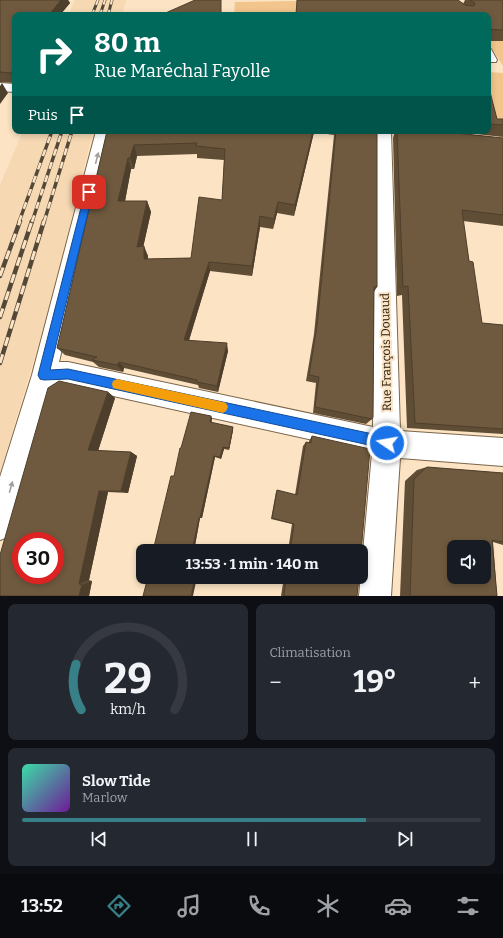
<!DOCTYPE html>
<html lang="fr">
<meta charset="utf-8">
<style>
:root{--surface:#171b24;--page:#242831;--text:#f1f3f6;--muted:#9ea1a6;--line:#363941;--accent:#388087}
body{margin:0;font-family:Bitter,serif;background:var(--page);color:var(--text);height:100vh;display:flex;flex-direction:column;font-size:15px;white-space:nowrap}
*{box-sizing:border-box;margin:0}
p{font-size:13px;color:var(--muted)}
.icon{flex:none;width:22px;height:22px;fill:none;stroke:currentColor;stroke-width:2;stroke-linecap:round;stroke-linejoin:round}
.map{position:relative;height:596px;overflow:hidden}
.side{display:flex;flex-direction:column;gap:8px;padding:8px;background:#0d0f14;flex:1}
.side>*{flex:none}
.banner{position:absolute;left:12px;top:12px;width:479px;height:122px;border-radius:8px;box-shadow:0 2px 6px #0003;background:#00695c;color:#fff;overflow:hidden}
.controls{position:absolute;left:447px;top:540px;display:grid;gap:8px}
.controls a{display:grid;place-items:center;width:44px;height:44px;border-radius:8px;background:var(--surface);box-shadow:0 2px 6px #0003;font-size:20px}
.speed{position:absolute;left:12px;top:532px;display:flex;gap:8px;font-size:20px;font-weight:700;text-align:center}
.speed>*{display:grid;place-content:center;width:52px;height:52px;border-radius:50%;background:var(--surface);box-shadow:0 2px 6px #0003;line-height:1}
.speed .limit{border:6px solid #d22;background:#fff;color:#111}
.pin{position:absolute;display:grid;place-items:center;width:34px;height:34px;color:#fff;margin:-17px;border-radius:8px;box-shadow:0 2px 6px #0006}
.me{position:absolute;width:44px;margin:-22px;rotate:282deg;stroke-linejoin:round;filter:drop-shadow(0 0 3px #0008)}
.turn{display:flex;align-items:center;gap:14px;height:84px;padding:0 16px;font-size:18px}
.turn .icon{width:52px;height:52px;stroke-width:2.5}
.turn b{display:block;font-size:28px;line-height:34px}
.then{display:flex;align-items:center;height:38px;padding:0 16px;background:#0003;gap:8px;font-size:15px}
.big{font-size:30px;font-weight:700;line-height:1.1}
.side .widget{flex:1;display:flex;flex-direction:column;justify-content:center;gap:6px;min-width:0;padding:0 14px;border-radius:8px;background:var(--page)}
.side .dial{align-items:center;gap:0}
.dial svg{height:104px;overflow:visible;fill:none;stroke:var(--line);stroke-width:7;stroke-linecap:round;text-anchor:middle}
.dial text{fill:var(--text);stroke:none}
.song{display:flex;align-items:center;gap:12px}
.cover{width:48px;height:48px;border-radius:6px;background:linear-gradient(135deg,hsl(160 70% 55%),hsl(280 70% 35%))}
.played{height:4px;border-radius:2px;background:linear-gradient(90deg,var(--accent) 75%,var(--line) 75%)}
.keys{display:flex;justify-content:space-around;direction:ltr}
.heat{display:flex;justify-content:space-between;align-items:center;font-size:22px;direction:ltr}
.side .tiles{flex:1;display:grid;gap:8px;grid-template-columns:1fr 1fr}
.widget:last-child{grid-column:span 2}
.trip{position:absolute;left:136px;top:544px;width:232px;height:40px;border-radius:8px;background:var(--surface);box-shadow:0 2px 6px #0003;font-weight:700;line-height:40px;text-align:center}
.dock{display:flex;height:64px;justify-content:space-around;align-items:center;background:#090b0e;color:var(--muted)}
.dock .icon{width:28px;height:28px}
.dock .current{color:var(--accent)}
.dock b{font-size:18px;color:var(--text)}
.map>svg:first-child{display:block}
.built{fill:#f6d8b3}
.green{fill:#f1c58b}
.lines{fill:none;stroke-linecap:round;stroke-linejoin:round}
.service-casing{stroke:#7c664a;stroke-width:2}
.minor-casing{stroke:#7c664a;stroke-width:2}
.service{fill:#fff;fill-rule:evenodd}
.minor{fill:#fff;fill-rule:evenodd}
.rail-far2-casing{stroke:#544838;stroke-width:3}
.rail-far1-casing{stroke:#544838;stroke-width:3.5}
.rail-casing{stroke:#544838;stroke-width:4.5}
.rail-far2{stroke:#fbe3c3;stroke-width:2;stroke-dasharray:5.5;stroke-linecap:butt}
.rail-far1{stroke:#fbe3c3;stroke-width:2.5;stroke-dasharray:7;stroke-linecap:butt}
.rail{stroke:#fbe3c3;stroke-width:3;stroke-dasharray:9;stroke-linecap:butt}
.wall{fill:#5f4d36;fill-rule:evenodd}
.shaded-wall{fill:#4e3f2c}
.building{fill:#6f5a3f;stroke:#4e3f2c;fill-rule:evenodd}
.oneway{fill:#a3a09c}
.route{fill:#1a73e8;stroke:#114b97}
.slow{fill:#f59e0b}
.labels{text-anchor:middle;stroke-width:4;stroke-linejoin:round;paint-order:stroke}
.street-label{font-size:12px;fill:#1a1207;stroke:#fbe3c3}
</style>
<div class="map">
<svg width="503" height="596" viewBox="0 0 503 596">
<rect width="100%" height="100%" fill="#fbe3c3"/>
<!-- built -->
<path class="built" d="M 75,0 L 126,0 L 122,15 L 69,15 Z
M 23,131 L 93,131 L 51,303 L 0,473 L 0,185 Z"/>
<!-- green -->
<path class="green" d="M 299,1 L 300,15 L 234,15 L 235,2 Z
M 488,15 L 503,28 L 503,66 L 488,42 Z
M 488,72 L 503,73 L 503,136 L 488,121 Z"/>
<g class="lines">
<!-- service casing -->
<g class="service-casing">
<path id="service" d="M 488,49 L 491,49 L 497,60 L 496,62 L 490,62 L 488,58 Z"/>
</g>
<!-- minor casing -->
<g class="minor-casing">
<path id="minor" d="M 0,83 L 15,84 L 15,92 L 0,91 Z
M 96,131 L 112,131 L 59,362 L 68,362 L 373,427 L 375,131 L 391,131 L 400,431 L 503,438 L 503,466 L 400,458 L 391,596 L 359,596 L 372,453 L 68,386 L 53,387 L 15,525 L 11,536 L 0,540 L 0,477 L 32,375 Z"/>
</g>
<!-- service -->
<use href="#service" class="service"/>
<!-- minor -->
<use href="#minor" class="minor"/>
<!-- rail-far2 casing -->
<g class="rail-far2-casing">
<path id="rail-far2" d="M 92,15 L 98,0
M 100,15 L 105,0
M 108,15 L 112,0"/>
</g>
<!-- rail-far1 casing -->
<g class="rail-far1-casing">
<path id="rail-far1" d="M 19,222 L 52,131
M 32,222 L 62,131
M 44,222 L 72,131"/>
</g>
<!-- rail casing -->
<g class="rail-casing">
<path id="rail" d="M 0,276 L 20,221
M 0,317 L 32,221
M 0,363 L 44,221"/>
</g>
<!-- rail-far2 -->
<use href="#rail-far2" class="rail-far2"/>
<!-- rail-far1 -->
<use href="#rail-far1" class="rail-far1"/>
<!-- rail -->
<use href="#rail" class="rail"/>
</g>
<!-- wall -->
<path class="wall" d="M 0,0 L 68,0 L 70,3 L 60,15 L 15,15 L 15,83 L 0,82 Z
M 465,0 L 503,0 L 503,41 L 488,41 L 488,15 L 296,15 L 463,4 Z
M 488,88 L 497,119 L 503,119 L 503,137 L 449,131 L 488,131 Z
M 107,131 L 377,131 L 377,287 L 374,292 L 372,419 L 366,424 L 313,413 L 316,383 L 306,381 L 314,334 L 334,135 L 314,132 L 294,216 L 277,213 L 273,229 L 260,227 L 252,276 L 210,271 L 189,340 L 228,351 L 218,392 L 199,388 L 198,385 L 124,368 L 123,372 L 99,367 L 93,362 L 65,355 L 57,348 ZM 197,154 L 197,158 L 224,160 L 222,200 L 191,258 L 148,259 L 148,256 L 143,247 L 151,212 L 147,201 L 125,201 L 131,169 L 134,169 L 137,156 Z
M 395,131 L 437,131 L 503,138 L 503,226 L 463,221 L 469,261 L 482,323 L 503,325 L 503,434 L 407,428 L 402,295 L 397,296 L 393,138 Z
M 108,392 L 115,398 L 98,451 L 131,452 L 137,456 L 128,493 L 108,492 L 89,580 L 92,581 L 89,596 L 0,596 Z
M 211,416 L 212,419 L 211,423 L 233,427 L 233,430 L 229,450 L 224,449 L 221,459 L 215,457 L 202,518 L 200,518 L 194,551 L 153,551 L 174,476 Z
M 312,436 L 361,551 L 288,551 L 292,524 L 271,519 L 276,492 L 277,490 L 295,495 L 303,446 L 306,442 L 309,443 L 309,441 Z
M 427,467 L 503,473 L 503,545 L 493,542 L 497,596 L 400,596 L 405,481 L 417,470 Z
M 284,577 L 359,577 L 357,596 L 281,596 Z"/>
<!-- shaded-wall -->
<path class="shaded-wall" d="M 60,0 L 68,0 L 70,3 L 60,15 L 49,15 Z
M 15,67 L 15,81 L 11,73 Z
M 2,83 L 8,93 L 0,104 L 0,86 Z
M 313,131 L 314,131 L 314,132 L 294,216 L 295,205 Z
M 134,145 L 137,156 L 134,169 L 130,158 Z
M 128,158 L 131,169 L 123,212 L 118,201 Z
M 147,201 L 151,212 L 141,257 L 137,247 Z
M 278,202 L 277,213 L 273,229 L 274,219 Z
M 260,216 L 260,227 L 252,276 L 252,266 Z
M 144,246 L 148,256 L 148,268 L 144,259 Z
M 209,262 L 210,271 L 187,347 L 184,340 Z
M 227,343 L 228,351 L 218,392 L 217,386 Z
M 119,362 L 124,368 L 123,372 L 117,365 Z
M 108,392 L 115,398 L 97,454 L 88,450 Z
M 211,416 L 212,419 L 211,425 L 210,422 Z
M 233,427 L 233,430 L 229,450 L 229,448 Z
M 223,447 L 224,449 L 221,459 L 220,457 Z
M 131,452 L 137,456 L 128,493 L 121,491 Z
M 214,456 L 215,457 L 202,518 L 200,518 Z
M 99,491 L 108,492 L 89,580 L 79,584 Z
M 199,518 L 200,518 L 194,551 L 192,551 Z
M 195,577 L 197,577 L 193,596 L 191,596 Z
M 92,581 L 89,596 L 79,596 L 82,585 Z"/>
<!-- building -->
<path class="building" d="M 0,0 L 61,0 L 49,15 L 15,15 L 15,67 L 11,73 L 0,72 Z
M 195,0 L 221,0 L 221,15 L 161,15 Z
M 297,0 L 458,0 L 465,5 L 474,6 L 475,3 L 470,0 L 503,0 L 503,30 L 488,29 L 488,15 L 296,15 Z
M 488,88 L 490,92 L 497,119 L 503,119 L 503,125 L 488,124 Z
M 107,131 L 313,131 L 295,205 L 278,202 L 274,219 L 260,216 L 252,266 L 209,262 L 184,340 L 227,343 L 217,386 L 197,382 L 197,380 L 119,362 L 117,365 L 92,360 L 97,357 L 57,348 ZM 197,143 L 196,146 L 225,149 L 222,200 L 199,197 L 191,258 L 144,259 L 144,246 L 137,247 L 147,201 L 118,201 L 128,158 L 130,158 L 134,145 Z
M 336,131 L 377,131 L 377,287 L 374,287 L 373,417 L 372,419 L 315,407 L 319,377 L 309,375 L 317,326 Z
M 397,131 L 437,131 L 503,138 L 503,215 L 462,210 L 469,261 L 473,262 L 482,323 L 503,325 L 503,429 L 415,423 L 408,286 L 403,287 Z
M 59,381 L 108,392 L 88,450 L 131,452 L 121,491 L 99,491 L 79,584 L 82,585 L 79,596 L 0,596 L 0,555 L 48,388 ZM 21,541 L 55,541 L 55,575 L 21,575 Z
M 191,412 L 211,416 L 210,422 L 233,427 L 229,448 L 223,447 L 220,457 L 214,456 L 200,518 L 199,518 L 192,551 L 153,551 L 171,476 L 174,476 L 180,448 L 181,448 Z
M 312,436 L 370,449 L 361,553 L 361,551 L 290,551 L 294,524 L 272,518 L 277,490 L 297,495 L 306,442 L 311,443 Z
M 427,467 L 503,473 L 503,542 L 492,540 L 497,596 L 410,596 L 414,479 ZM 454,547 L 484,547 L 484,577 L 454,577 Z
M 148,577 L 195,577 L 191,596 L 143,596 Z
M 286,577 L 359,577 L 357,596 L 284,596 Z"/>
<!-- one-way arrows -->
<defs><path id="oneway-solid" d="M-6-.8H1V-3.2L6.5 0L1 3.2V.8H-6Z"/></defs>
<g class="oneway">
<use href="#oneway-solid" transform="translate(97 158) rotate(-76)"/>
<use href="#oneway-solid" transform="translate(11 487) rotate(-74)"/>
</g>
<!-- route -->
<path class="route" d="M 89,189 L 93,192 L 50,370 L 68,369 L 387,437 L 391,439 L 393,443 L 391,447 L 387,449 L 68,379 L 44,380 L 40,379 L 38,375 L 85,192 Z"/>
<!-- slow -->
<path class="slow" d="M 117,379 L 223,402 L 226,403 L 228,407 L 226,411 L 223,413 L 117,389 L 113,388 L 112,384 L 113,381 Z"/>
<g class="labels">
<!-- street labels -->
<g class="street-label">
<text transform="translate(386 352) rotate(-91)" y="4">Rue François Douaud</text>
</g>
</g>
</svg>
<div class="controls">
<a><svg class="icon" aria-label="sound" viewBox="0 0 24 24"><path d="M4 9h4l5-4v14l-5-4H4zM17 9q2 3 0 6"/></svg></a>
</div>
<div class="speed"><div class="limit">30</div></div>
<div class="pin" style="left:89px;top:192px;background:#d93025"><svg class="icon" aria-label="arrive" viewBox="0 0 24 24"><path d="M6 21V4h12l-3 4 3 4H6"/></svg></div>
<svg class="me" style="left:387px;top:443px" viewBox="-20 -20 40 40"><circle r="17" fill="#1a73e8" stroke="#fff" stroke-width="3"/><path d="M0-11L8 9 0 5-8 9z" fill="#fff"/></svg>
<div class="trip">13:53 · 1 min · 140 m</div>
<div class="banner">
<div class="turn"><svg class="icon" aria-label="right" viewBox="0 0 24 24"><path d="M7 20v-9h11M14 6l5 5-5 5"/></svg><div><b>80 m</b>Rue Maréchal Fayolle</div></div>
<div class="then">Puis<svg class="icon" aria-label="arrive" viewBox="0 0 24 24"><path d="M6 21V4h12l-3 4 3 4H6"/></svg></div>
</div>
</div>
<section class="side">
<div class="tiles">
<div class="widget dial"><svg viewBox="0 0 100 80">
<path d="M14 69A42 42 0 1 1 86 69"/>
<path d="M14 69A42 42 0 0 1 10 34" stroke="#388087"/>
<text x="50" y="56" font-size="32" font-weight="700">29</text>
<text x="50" y="72" font-size="11">km/h</text>
</svg></div>
<div class="widget"><p>Climatisation</p>
<div class="heat"><a>−</a><b class="big">19°</b><a>+</a></div>
</div>
<div class="widget">
<div class="song"><i class="cover"></i><div><b>Slow Tide</b><p>Marlow</p></div></div>
<div class="played"></div>
<div class="keys"><svg class="icon" aria-label="previous" viewBox="0 0 24 24"><path d="M18 5L8 12l10 7zM5 5v14"/></svg><svg class="icon" aria-label="pause" viewBox="0 0 24 24"><path d="M8 5v14M16 5v14"/></svg><svg class="icon" aria-label="next" viewBox="0 0 24 24"><path d="M6 5l10 7-10 7zM19 5v14"/></svg></div>
</div>
</div>
</section>
<nav class="dock">
<b>13:52</b>
<svg class="icon current" aria-label="directions" viewBox="0 0 24 24"><path d="M12 3l9 9-9 9-9-9zM9 14v-3h6M13 9l2 2-2 2"/></svg>
<svg class="icon" aria-label="music" viewBox="0 0 24 24"><path d="M9 18V5l10-2v13"/><circle cx="6" cy="18" r="3"/><circle cx="16" cy="16" r="3"/></svg>
<svg class="icon" aria-label="phone" viewBox="0 0 24 24"><path d="M5 4h4l2 5-3 2q2 4 5 5l2-3 5 2v4C11 20 4 13 5 4z"/></svg>
<svg class="icon" aria-label="climate" viewBox="0 0 24 24"><path d="M12 3v18M4 7l16 10M4 17L20 7"/></svg>
<svg class="icon" aria-label="car" viewBox="0 0 24 24"><path d="M5 17H2v-5l4-1 3-4h7l3 4 3 1v5h-3M9 17h6M6 11h13"/><circle cx="7" cy="17" r="2"/><circle cx="17" cy="17" r="2"/></svg>
<svg class="icon" aria-label="filters" viewBox="0 0 24 24"><path d="M4 7h16M4 17h16"/><circle cx="9" cy="7" r="2"/><circle cx="15" cy="17" r="2"/></svg>
</nav>
